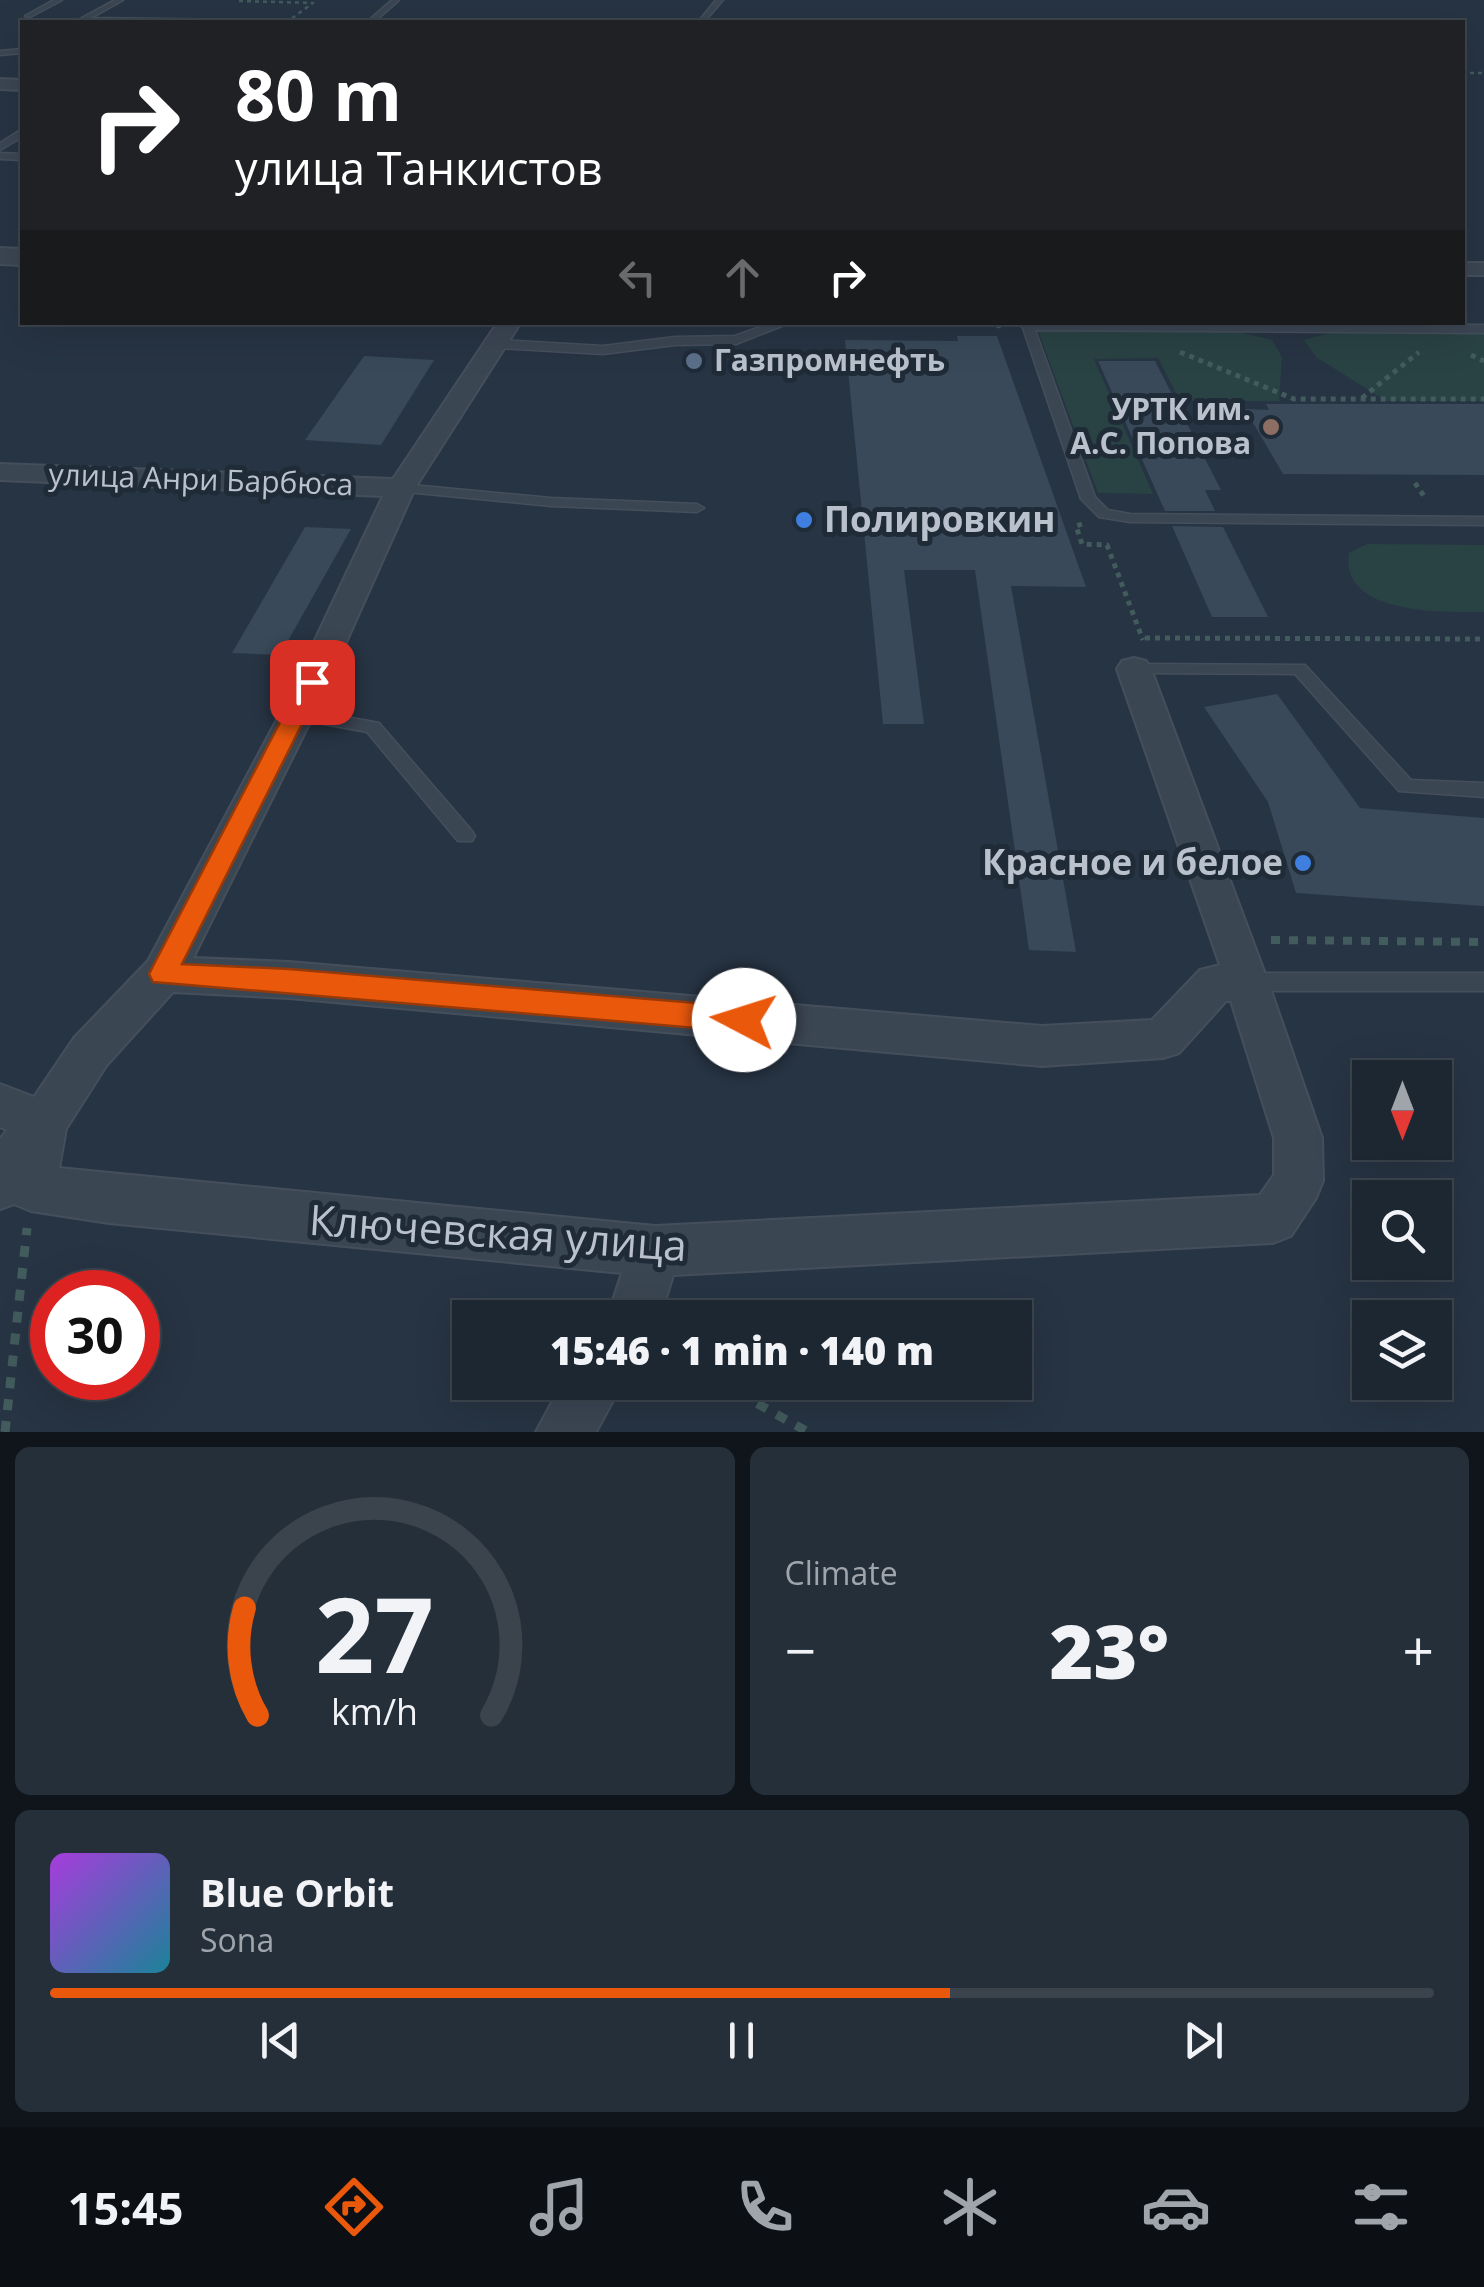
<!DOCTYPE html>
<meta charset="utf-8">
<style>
:root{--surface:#1d2732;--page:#252f3a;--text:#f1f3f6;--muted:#a0a5ac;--line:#3b444d;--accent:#ea580c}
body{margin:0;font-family:"Open Sans",sans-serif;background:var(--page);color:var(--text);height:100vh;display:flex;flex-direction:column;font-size:38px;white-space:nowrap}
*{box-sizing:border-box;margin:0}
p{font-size:32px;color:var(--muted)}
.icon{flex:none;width:55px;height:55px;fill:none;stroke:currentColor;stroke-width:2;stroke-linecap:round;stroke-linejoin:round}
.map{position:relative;height:1432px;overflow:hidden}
.details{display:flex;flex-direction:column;gap:15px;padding:15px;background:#10151c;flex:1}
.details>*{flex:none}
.banner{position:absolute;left:20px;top:20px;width:1445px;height:305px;border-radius:0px;box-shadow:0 10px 40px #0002,0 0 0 2px var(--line);background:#202124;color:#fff;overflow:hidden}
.needle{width:65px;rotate:180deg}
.fabs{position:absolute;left:1352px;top:1060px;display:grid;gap:20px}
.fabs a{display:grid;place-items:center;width:100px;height:100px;border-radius:0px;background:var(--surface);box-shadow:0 10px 40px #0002,0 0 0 2px var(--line);font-size:50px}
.speed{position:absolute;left:30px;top:1270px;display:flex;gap:20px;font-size:50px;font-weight:700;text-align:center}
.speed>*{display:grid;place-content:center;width:130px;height:130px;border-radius:50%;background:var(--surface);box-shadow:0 10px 40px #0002,0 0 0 2px var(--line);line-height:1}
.speed .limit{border:15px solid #d22;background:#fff;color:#111}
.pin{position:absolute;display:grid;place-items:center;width:85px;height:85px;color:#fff;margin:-42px;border-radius:20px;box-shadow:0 5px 15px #0006}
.me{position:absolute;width:110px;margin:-55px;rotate:275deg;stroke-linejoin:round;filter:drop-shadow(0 0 8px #0008)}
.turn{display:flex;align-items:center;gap:35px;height:210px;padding:0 50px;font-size:45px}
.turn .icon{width:130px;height:130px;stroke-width:2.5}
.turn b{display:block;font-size:70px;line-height:85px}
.lanes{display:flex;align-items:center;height:95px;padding:0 50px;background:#0003;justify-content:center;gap:50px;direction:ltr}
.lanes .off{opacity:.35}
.big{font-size:75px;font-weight:800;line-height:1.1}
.details .tile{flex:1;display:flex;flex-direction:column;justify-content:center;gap:15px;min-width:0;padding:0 35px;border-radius:15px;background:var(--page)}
.details .dial{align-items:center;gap:0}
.dial svg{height:260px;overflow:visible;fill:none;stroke:var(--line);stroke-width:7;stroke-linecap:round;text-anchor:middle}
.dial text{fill:var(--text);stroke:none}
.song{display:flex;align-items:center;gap:30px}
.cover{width:120px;height:120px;border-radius:15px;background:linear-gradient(135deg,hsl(280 70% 55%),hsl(190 70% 35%))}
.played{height:10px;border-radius:5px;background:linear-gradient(90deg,var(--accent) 65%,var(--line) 65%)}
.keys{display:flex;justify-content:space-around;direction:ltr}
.heat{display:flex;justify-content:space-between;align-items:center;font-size:55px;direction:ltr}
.details .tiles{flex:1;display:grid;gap:15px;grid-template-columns:1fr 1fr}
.tile:last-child{grid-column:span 2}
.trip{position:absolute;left:452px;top:1300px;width:580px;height:100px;border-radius:0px;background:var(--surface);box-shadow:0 10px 40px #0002,0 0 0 2px var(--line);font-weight:800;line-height:100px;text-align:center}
.tab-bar{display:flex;height:160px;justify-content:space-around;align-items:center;background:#0c1014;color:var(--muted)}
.tab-bar .icon{width:70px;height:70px}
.tab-bar .active{color:var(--accent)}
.tab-bar b{font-size:45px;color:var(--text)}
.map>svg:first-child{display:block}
.green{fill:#294244}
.building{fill:#394959}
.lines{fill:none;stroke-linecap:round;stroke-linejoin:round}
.service-casing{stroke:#454f5c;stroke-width:3}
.minor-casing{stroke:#454f5c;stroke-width:4}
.tertiary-casing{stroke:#454f5c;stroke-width:4}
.path-far3{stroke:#425b5c;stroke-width:2.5;stroke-dasharray:4 4;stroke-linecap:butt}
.path-far2{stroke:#425b5c;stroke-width:5;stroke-dasharray:5 5;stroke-linecap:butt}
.path-far1{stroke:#425b5c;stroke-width:8;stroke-dasharray:9 9;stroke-linecap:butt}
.path{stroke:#425b5c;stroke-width:9;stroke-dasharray:11 11;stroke-linecap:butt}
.service{fill:#3b4653;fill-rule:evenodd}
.minor{fill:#3b4653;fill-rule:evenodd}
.tertiary{fill:#3b4653;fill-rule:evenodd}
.route{fill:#ea580c;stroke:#983908;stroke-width:2.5}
.service-dot{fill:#5c6f8a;stroke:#202b38;stroke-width:4}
.education-dot{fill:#8d6e63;stroke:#202b38;stroke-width:4}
.shop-dot{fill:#3f7fe0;stroke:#202b38;stroke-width:4}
.labels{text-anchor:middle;stroke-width:10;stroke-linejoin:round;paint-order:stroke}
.far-poi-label{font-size:30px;font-weight:bold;fill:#b9c1cc;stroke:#202b38;text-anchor:start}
.far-street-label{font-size:30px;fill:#b9c1cc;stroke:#202b38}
.poi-label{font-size:35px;font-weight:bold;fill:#b9c1cc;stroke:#202b38;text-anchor:start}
.near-street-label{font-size:42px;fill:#b9c1cc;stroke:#202b38}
</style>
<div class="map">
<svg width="1484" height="1432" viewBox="0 0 1484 1432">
<rect width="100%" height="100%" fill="#273443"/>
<!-- green -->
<path class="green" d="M 1038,331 L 1234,331 L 1272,340 L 1282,357 L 1279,401 L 1180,401 L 1158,358 L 1094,359 L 1153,494 L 1098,493 Z
M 1338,331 L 1484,333 L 1484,401 L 1386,401 L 1316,357 L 1304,340 Z
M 1367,544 L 1484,545 L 1484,612 C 1446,612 1339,616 1349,553 Z"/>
<!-- building -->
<path class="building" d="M 957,336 L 997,336 L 1086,587 L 1011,586 L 1076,952 L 1029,950 L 975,570 L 904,570 L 924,724 L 883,724 L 845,340 L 958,341 Z
M 364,356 L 434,360 L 381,445 L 305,440 Z
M 1098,361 L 1155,361 L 1221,490 L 1205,490 L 1215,511 L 1165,511 Z
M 1266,404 L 1484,404 L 1484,475 L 1283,474 L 1245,409 L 1269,410 Z
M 1172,526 L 1223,527 L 1268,617 L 1212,617 Z
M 305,527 L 351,529 L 280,655 L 232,653 Z
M 1277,694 L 1360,808 L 1484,818 L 1484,906 L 1296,893 L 1268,802 L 1204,707 Z"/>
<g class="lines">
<!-- service casing -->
<g class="service-casing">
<path id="service" d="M 54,0 L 62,0 L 30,17 L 25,16 Z
M 115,0 L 123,0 L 91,18 L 235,20 L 231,22 L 78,20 Z
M 392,0 L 399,0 L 374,22 L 367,22 Z
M 716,0 L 723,0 L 704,22 L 698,22 Z
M 22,49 L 22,53 L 0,55 L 0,51 Z
M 19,131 L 22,131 L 22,137 L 0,150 L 0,143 Z
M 0,153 L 22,154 L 22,160 L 0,159 Z
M 774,322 L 792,322 L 736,344 L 675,345 L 603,354 L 498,348 L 492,344 L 498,340 L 603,346 L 675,337 L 735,336 Z
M 1018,322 L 1484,325 L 1484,333 L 1035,330 L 1095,497 L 1108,510 L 1130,514 L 1484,517 L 1484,525 L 1130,522 L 1099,517 L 1081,499 L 1023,328 Z
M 401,484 L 551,498 L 697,504 L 704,508 L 697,512 L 551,506 L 396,491 L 396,485 Z
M 1134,664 L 1305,665 L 1411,780 L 1484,783 L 1484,797 L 1399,791 L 1295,674 L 1128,673 L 1126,669 Z
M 297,708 L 379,723 L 472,831 L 475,836 L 472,841 L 458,841 L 367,732 L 291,718 L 288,714 Z
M 1247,973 L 1484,973 L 1484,991 L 1247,991 L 1239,988 L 1236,982 L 1239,976 Z"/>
</g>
<!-- minor casing -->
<g class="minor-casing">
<path id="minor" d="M 0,79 L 22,80 L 22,90 L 0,89 Z
M 1462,263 L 1484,263 L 1484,275 L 1462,275 Z
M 498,322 L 521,322 L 415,488 L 314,714 L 193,958 L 289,962 L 1042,1026 L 1152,1020 L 1200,970 L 1220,965 L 1117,669 L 1122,661 L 1134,658 L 1146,661 L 1151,669 L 1268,982 L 1322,1138 L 1323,1181 L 1316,1198 L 1291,1236 L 1273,1243 L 673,1275 L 660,1318 L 607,1318 L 622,1273 L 109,1223 L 31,1211 L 14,1204 L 0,1209 L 0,1139 L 7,1130 L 0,1127 L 0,1084 L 34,1097 L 74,1038 L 148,961 L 280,714 L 383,496 L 0,480 L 0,464 L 393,479 ZM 173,992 L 289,998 L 1042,1066 L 1163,1058 L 1179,1053 L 1226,1001 L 1231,1001 L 1274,1138 L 1274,1175 L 1260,1195 L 655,1226 L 59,1168 L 66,1129 L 106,1066 Z
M 563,1382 L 623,1382 L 596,1432 L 536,1432 Z"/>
</g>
<!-- tertiary casing -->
<g class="tertiary-casing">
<path id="tertiary" d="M 0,248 L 22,249 L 22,265 L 0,264 Z"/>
</g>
<!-- path-far3 -->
<path class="path-far3" d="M 239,1 L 313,3 L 287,22
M 1462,73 L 1484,73"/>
<!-- path-far2 -->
<path class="path-far2" d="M 977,322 L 1001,326
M 1180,352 L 1294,399 L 1484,399
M 1471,355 L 1484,361
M 1362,398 L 1419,352
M 1415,483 L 1426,499
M 1082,524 L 1076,526 L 1082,544 L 1107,545 L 1143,640
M 1145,638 L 1484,639"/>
<!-- path-far1 -->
<path class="path-far1" d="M 1271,940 L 1484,942"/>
<!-- path -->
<path class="path" d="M 719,1382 L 808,1432
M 5,1432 L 27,1228"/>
<!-- service -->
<use href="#service" class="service"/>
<!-- minor -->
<use href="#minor" class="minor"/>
<!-- tertiary -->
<use href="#tertiary" class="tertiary"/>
</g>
<!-- route -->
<path class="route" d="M 312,675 L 323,682 L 182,964 L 289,969 L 744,1007 L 754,1011 L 759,1020 L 754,1028 L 744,1032 L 153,982 L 149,974 L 153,966 L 301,682 Z"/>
<!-- markers -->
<circle class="service-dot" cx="694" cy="361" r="10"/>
<circle class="education-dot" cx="1271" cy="427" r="10"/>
<g class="shop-dot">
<circle cx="804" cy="520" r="10"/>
<circle cx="1303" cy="863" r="10"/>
</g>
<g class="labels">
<!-- far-poi labels -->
<g class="far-poi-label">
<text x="714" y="371">Газпромнефть</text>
<text x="1251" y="420" text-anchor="end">УРТК им.<tspan x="1251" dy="34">А.С. Попова</tspan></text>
</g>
<!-- far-street labels -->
<g class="far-street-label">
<text transform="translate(201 480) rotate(2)" y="10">улица Анри Барбюса</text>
</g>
<!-- poi labels -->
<g class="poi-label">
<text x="824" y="532">Полировкин</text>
<text x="1283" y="875" text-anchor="end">Красное и белое</text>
</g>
<!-- near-street labels -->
<g class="near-street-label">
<text transform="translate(498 1233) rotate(4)" y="15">Ключевская улица</text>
</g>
</g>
</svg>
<div class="fabs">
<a><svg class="needle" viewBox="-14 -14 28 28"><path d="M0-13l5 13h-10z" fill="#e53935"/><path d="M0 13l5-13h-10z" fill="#a0a5ac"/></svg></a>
<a><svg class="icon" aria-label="search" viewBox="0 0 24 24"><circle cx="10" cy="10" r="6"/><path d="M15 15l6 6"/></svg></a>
<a><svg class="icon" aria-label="layers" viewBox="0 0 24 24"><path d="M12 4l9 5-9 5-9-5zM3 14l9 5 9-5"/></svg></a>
</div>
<div class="speed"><div class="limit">30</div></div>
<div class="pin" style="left:312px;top:682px;background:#d93025"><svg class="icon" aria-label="arrive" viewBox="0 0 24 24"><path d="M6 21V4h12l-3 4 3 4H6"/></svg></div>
<svg class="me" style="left:744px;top:1020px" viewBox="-20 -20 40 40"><circle r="19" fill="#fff"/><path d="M0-13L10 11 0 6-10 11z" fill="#ea580c"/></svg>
<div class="trip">15:46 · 1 min · 140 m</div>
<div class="banner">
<div class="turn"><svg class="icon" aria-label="right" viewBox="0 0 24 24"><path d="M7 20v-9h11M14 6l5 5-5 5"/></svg><div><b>80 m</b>улица Танкистов</div></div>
<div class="lanes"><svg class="icon off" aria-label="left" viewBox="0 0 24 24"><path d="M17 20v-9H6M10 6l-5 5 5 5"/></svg><svg class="icon off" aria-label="ahead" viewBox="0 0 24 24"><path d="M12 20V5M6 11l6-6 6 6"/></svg><svg class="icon" aria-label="right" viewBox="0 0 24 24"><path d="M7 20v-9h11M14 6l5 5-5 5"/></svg></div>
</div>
</div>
<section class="details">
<div class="tiles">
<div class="tile dial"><svg viewBox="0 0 100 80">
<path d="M14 69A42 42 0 1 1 86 69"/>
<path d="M14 69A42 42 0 0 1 10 36" stroke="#ea580c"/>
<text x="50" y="56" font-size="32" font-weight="700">27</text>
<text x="50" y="72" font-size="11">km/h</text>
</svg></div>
<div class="tile"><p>Climate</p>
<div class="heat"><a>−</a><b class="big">23°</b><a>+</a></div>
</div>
<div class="tile">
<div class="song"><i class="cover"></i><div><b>Blue Orbit</b><p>Sona</p></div></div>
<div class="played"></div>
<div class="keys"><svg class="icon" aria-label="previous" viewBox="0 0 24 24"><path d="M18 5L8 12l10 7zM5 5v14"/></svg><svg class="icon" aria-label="pause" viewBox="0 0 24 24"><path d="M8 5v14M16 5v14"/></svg><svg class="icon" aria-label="next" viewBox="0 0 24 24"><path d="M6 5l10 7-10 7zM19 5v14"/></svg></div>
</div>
</div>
</section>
<nav class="tab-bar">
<b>15:45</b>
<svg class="icon active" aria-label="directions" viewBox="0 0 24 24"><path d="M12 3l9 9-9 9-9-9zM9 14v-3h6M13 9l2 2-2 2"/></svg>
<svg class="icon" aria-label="music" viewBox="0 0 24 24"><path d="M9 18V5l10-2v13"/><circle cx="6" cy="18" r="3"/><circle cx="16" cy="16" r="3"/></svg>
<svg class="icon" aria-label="phone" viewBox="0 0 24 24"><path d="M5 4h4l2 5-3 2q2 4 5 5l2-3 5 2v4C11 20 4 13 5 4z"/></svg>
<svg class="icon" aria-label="climate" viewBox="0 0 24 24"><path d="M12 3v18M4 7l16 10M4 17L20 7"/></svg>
<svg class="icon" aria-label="car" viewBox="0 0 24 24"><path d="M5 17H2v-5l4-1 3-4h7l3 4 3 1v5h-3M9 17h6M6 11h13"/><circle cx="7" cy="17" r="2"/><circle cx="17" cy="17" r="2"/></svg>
<svg class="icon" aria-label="filters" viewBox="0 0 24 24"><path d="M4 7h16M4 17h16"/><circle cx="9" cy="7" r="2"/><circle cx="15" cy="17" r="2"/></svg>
</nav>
